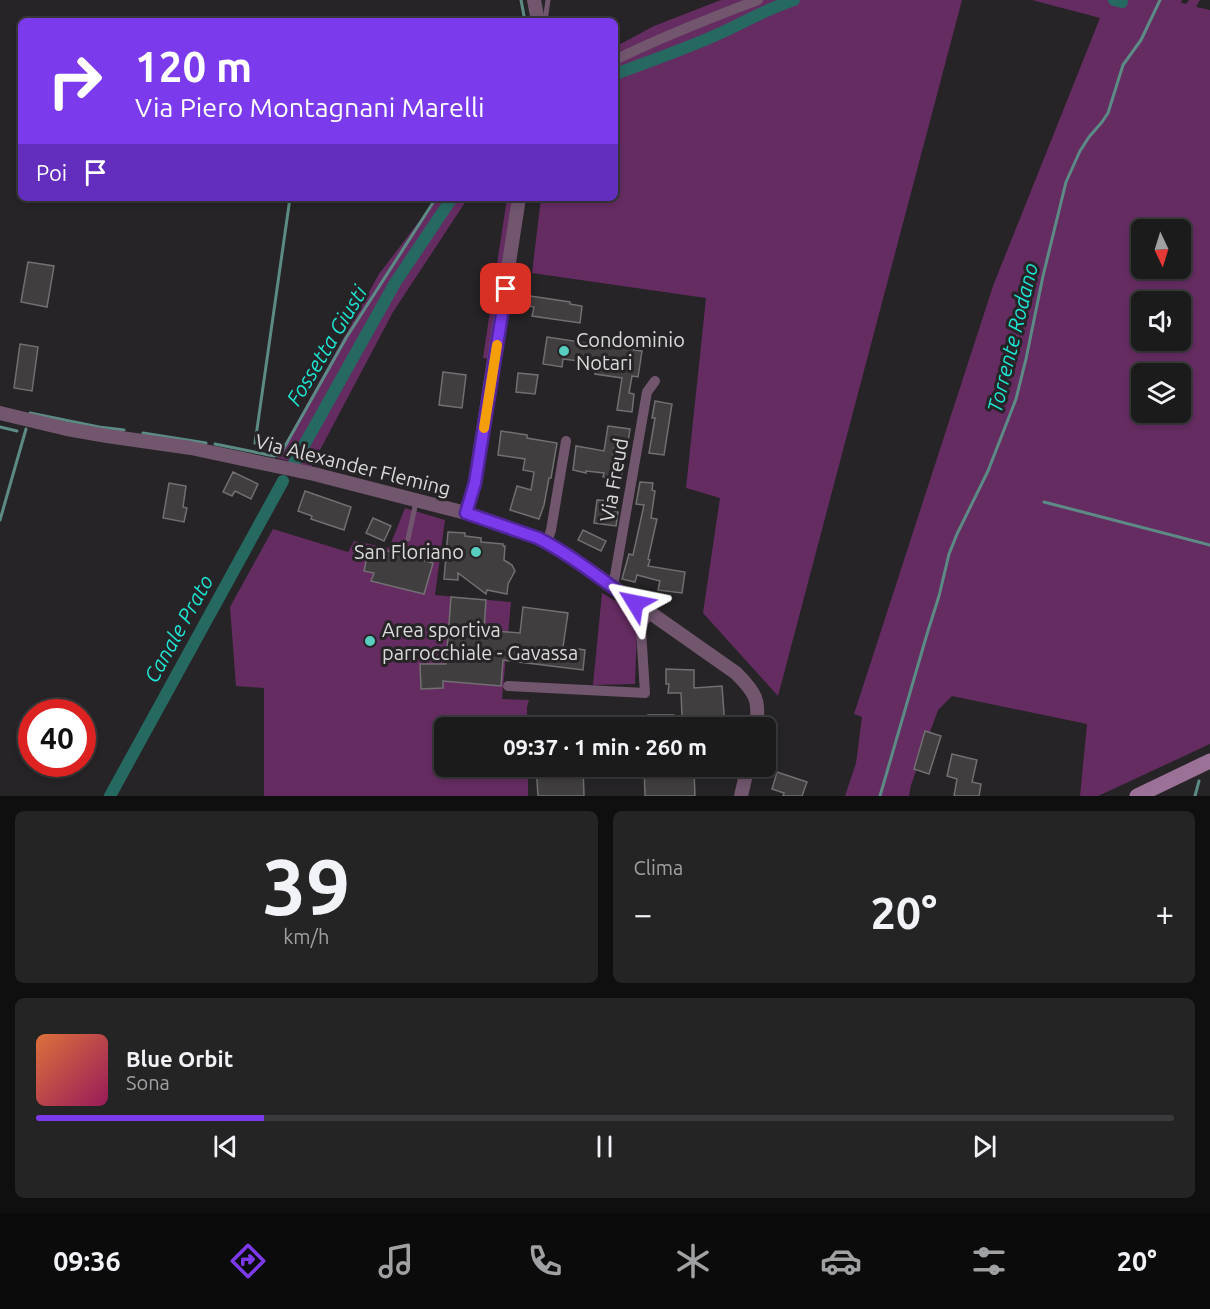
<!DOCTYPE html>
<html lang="it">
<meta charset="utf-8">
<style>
:root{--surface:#1c1b1c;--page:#252425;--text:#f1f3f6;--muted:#a0a1a3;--line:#3a393b;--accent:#7c3aed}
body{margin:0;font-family:Ubuntu,sans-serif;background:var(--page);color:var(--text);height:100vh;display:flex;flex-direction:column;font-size:22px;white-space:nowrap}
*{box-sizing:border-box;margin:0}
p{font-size:20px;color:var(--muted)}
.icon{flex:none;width:33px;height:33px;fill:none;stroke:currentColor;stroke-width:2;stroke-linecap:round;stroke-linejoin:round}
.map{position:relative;height:796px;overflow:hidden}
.side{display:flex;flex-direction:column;gap:15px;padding:15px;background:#0f0f0f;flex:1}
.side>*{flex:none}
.banner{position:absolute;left:18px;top:18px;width:600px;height:183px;border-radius:9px;box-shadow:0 3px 9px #0003,0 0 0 2px var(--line);background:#7c3aed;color:#fff;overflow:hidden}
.needle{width:39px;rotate:176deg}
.fabs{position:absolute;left:1131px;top:219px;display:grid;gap:12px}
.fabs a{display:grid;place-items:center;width:60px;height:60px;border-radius:9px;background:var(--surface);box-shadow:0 3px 9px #0003,0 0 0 2px var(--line);font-size:30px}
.speed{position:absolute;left:18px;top:699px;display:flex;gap:12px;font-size:30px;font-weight:700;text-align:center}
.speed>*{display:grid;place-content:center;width:78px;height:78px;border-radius:50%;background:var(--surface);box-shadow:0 3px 9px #0003,0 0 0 2px var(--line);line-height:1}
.speed .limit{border:9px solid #d22;background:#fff;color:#111}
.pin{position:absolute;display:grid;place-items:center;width:51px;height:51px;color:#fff;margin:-26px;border-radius:12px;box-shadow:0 3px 9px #0006}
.me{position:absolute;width:66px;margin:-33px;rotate:305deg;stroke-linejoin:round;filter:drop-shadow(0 0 4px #0008)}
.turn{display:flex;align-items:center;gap:21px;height:126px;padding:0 18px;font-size:27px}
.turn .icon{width:78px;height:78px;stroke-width:2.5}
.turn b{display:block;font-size:42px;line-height:51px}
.then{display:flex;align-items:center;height:57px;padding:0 18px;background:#0003;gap:12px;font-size:22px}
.big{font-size:45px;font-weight:700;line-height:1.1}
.side .tile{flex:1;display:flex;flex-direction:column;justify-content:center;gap:9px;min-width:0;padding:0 21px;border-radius:9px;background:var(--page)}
.side .dial{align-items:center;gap:0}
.dial b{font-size:78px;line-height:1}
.song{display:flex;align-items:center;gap:18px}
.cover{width:72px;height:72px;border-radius:9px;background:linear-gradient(135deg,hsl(20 70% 55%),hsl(330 70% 35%))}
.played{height:6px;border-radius:3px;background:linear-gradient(90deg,var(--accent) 20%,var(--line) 20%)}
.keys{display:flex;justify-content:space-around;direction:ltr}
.heat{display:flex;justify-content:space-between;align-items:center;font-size:33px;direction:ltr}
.side .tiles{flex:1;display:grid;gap:15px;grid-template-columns:1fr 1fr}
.tile:last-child{grid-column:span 2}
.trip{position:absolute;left:434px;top:717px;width:342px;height:60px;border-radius:9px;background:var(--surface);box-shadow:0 3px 9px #0003,0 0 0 2px var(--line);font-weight:700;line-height:60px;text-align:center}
.dock{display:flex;height:96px;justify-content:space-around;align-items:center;background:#0b0b0b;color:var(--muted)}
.dock .icon{width:42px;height:42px}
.dock .current{color:var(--accent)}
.dock b{font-size:27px;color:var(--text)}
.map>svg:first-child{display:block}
.green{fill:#652c62;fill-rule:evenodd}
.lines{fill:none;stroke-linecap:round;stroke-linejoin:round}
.stream{stroke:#5c8b86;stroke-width:3}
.canal{stroke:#266961;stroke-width:12}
.building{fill:#403e3f;stroke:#716f71;stroke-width:1.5}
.service{stroke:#71566e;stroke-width:5}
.minor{stroke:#71566e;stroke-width:10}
.tertiary{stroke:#71566e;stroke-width:14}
.secondary{stroke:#9c7198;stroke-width:15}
.route-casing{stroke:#51269a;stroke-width:15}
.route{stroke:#7c3aed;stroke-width:10}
.slow{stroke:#f59e0b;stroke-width:10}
.poi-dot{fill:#58cec0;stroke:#262426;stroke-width:2}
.labels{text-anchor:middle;stroke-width:6;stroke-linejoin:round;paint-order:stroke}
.poi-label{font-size:20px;fill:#dbdadb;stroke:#262426;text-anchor:start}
.street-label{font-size:20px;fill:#dbdadb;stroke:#262426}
.water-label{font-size:21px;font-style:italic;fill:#1ee5d3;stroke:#262426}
</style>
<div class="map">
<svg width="1210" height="796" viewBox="0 0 1210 796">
<rect width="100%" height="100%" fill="#262426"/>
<!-- green -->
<path class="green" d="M 721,0 L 962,0 L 778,696 L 703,613 L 720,498 L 686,488 L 706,298 L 532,273 L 541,198 L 615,198 L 615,47 L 654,26 Z
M 1032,0 L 1182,0 L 1181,3 L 1186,4 L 1189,0 L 1200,0 L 1196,7 L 1210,10 L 1210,744 L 1098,796 L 1080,796 L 1087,724 L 952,696 L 938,710 L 911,785 L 909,796 L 845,796 L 856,763 L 862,717 L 854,714 L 993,286 L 1100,18 ZM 1142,230 L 1180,230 L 1180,268 L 1142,268 ZM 1142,302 L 1180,302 L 1180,340 L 1142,340 ZM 1142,374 L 1180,374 L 1180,412 L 1142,412 Z
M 437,198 L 468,198 L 393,312 L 311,467 L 277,458 L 379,274 Z
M 507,198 L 514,198 L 490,359 L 483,358 Z
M 405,508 L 445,520 L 435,595 L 511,602 L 502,699 L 529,700 L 527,707 L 527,727 L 444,728 L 444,766 L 528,767 L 528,796 L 264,796 L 264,688 L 236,686 L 230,607 L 273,529 L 348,552 L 354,541 L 389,548 Z
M 602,593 L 636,613 L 637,630 L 635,684 L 593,685 Z"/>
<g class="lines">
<!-- stream -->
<path class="stream" d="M 521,0 L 525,21
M 30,413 L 99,427 L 124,430
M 0,427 L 17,431
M 143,433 L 206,443
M 255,443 L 290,198
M 215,444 L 274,456 L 280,455 L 346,338 L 436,198
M 1044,502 L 1210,545
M 0,520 L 26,429
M 880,796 L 927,634 L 939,596 L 949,554 L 957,534 L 988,471 L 1016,399 L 1026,359 L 1043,276 L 1066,182 L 1080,151 L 1089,137 L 1102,122 L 1108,113 L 1123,65 L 1141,40 L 1160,0
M 1195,796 L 1199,781"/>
<!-- canal -->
<path class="canal" d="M 1114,0 L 1122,2
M 615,74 C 648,62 682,50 714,36 C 741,24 766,9 794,0
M 294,463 L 395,283 L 452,198
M 110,796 L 283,481"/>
</g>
<!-- building -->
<path class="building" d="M 28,262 L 54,266 L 47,307 L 21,302 Z
M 530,296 L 570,302 L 570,304 L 582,306 L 580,323 L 532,316 L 534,307 L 529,306 Z
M 547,337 L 599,345 L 600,339 L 635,345 L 634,350 L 642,351 L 638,377 L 632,376 L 629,393 L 634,394 L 632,412 L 617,410 L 622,378 L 595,374 L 596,363 L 563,359 L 562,367 L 543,364 Z
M 20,344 L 38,347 L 32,391 L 14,388 Z
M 443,372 L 466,375 L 462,408 L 439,405 Z
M 518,373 L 538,375 L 535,394 L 516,392 Z
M 655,401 L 672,404 L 664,455 L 649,453 L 655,418 L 652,418 Z
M 608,426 L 630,429 L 627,450 L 614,448 L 612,466 L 623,467 L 621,480 L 603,477 L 604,473 L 586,471 L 586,473 L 573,470 L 576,446 L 604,451 Z
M 501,431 L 527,435 L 527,438 L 557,443 L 551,478 L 549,478 L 544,505 L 539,519 L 510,510 L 517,486 L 531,490 L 534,472 L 523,470 L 525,459 L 498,455 Z
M 233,472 L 258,484 L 251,499 L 235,491 L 232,496 L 223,492 Z
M 640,482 L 653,483 L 652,490 L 655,491 L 651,518 L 657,519 L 648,559 L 650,560 L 648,566 L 685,572 L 682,593 L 658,590 L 660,581 L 637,575 L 635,582 L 622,579 L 629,554 L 633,555 L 644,505 L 636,504 Z
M 169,483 L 186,486 L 183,507 L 187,508 L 184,522 L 163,518 Z
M 305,491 L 351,507 L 344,530 L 311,519 L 312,516 L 298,511 Z
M 597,500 L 616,501 L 615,511 L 618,512 L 616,526 L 594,523 Z
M 373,518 L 391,526 L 384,541 L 366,533 Z
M 583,530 L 606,541 L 601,551 L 578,540 Z
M 448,532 L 465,533 L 465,536 L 481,538 L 481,542 L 503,544 L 503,546 L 505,546 L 504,560 L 512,565 L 515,571 L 508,584 L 507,594 L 487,590 L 486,594 L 458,573 L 458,580 L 444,579 Z
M 380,549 L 433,563 L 424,594 L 371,581 L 374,573 L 364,571 L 367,557 L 377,560 Z
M 451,597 L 486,600 L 484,630 L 520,633 L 523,607 L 568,613 L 563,647 L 585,650 L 583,670 L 503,660 L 501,686 L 443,681 L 443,688 L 421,689 L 420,664 L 446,664 Z
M 666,669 L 694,670 L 694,688 L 722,686 L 725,728 L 706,728 L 706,716 L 682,716 L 681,693 L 668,693 L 669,684 L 666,684 Z
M 648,715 L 674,715 L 673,728 L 648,728 Z
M 629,719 L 629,728 L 604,728 L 604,720 Z
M 925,731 L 941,736 L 929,774 L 914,769 Z
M 952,754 L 977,760 L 972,782 L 981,784 L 979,796 L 954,796 L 957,779 L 947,776 Z
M 536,766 L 583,766 L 584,796 L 538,796 Z
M 644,766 L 686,766 L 686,770 L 694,770 L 695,796 L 645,796 Z
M 777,772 L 807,782 L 802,796 L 783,796 L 784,793 L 772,789 Z"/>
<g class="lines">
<!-- service -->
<path class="service" d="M 545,21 L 548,0
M 408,539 L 416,502"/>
<!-- minor -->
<path class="minor" d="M 615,60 C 661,37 710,18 758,0
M 547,542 L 551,530 L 566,441
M 613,587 L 647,392 L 655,381
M 508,686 L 645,693 L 641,630 L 644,621 L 650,613"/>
<!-- tertiary -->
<path class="tertiary" d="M 534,0 L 538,21
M 0,413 L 67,429 L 107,436 L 191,448 L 314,474 L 466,513 L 538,538 L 568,555 L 736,673 C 756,693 760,700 756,728
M 466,513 L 475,483 L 519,198
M 741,796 L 748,766"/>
<!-- secondary -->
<path class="secondary" d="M 1137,796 L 1210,761"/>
</g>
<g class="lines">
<!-- route casing -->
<g class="route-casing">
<path id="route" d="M 506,289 L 475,483 L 466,513 L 538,538 C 573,556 603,581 635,603"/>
</g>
<!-- route -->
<use href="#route" class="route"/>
<!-- slow -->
<path class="slow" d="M 484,428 L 497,345"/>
</g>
<!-- markers -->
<g class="poi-dot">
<circle cx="564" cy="351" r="6"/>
<circle cx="476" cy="552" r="6"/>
<circle cx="370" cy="641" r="6"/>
</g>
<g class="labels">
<!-- poi labels -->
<g class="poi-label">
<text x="576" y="347">Condominio<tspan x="576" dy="23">Notari</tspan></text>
<text x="464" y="559" text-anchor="end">San Floriano</text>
<text x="382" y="637">Area sportiva<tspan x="382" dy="23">parrocchiale - Gavassa</tspan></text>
</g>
<!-- street labels -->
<g class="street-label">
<text transform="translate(353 465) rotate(14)" y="7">Via Alexander Fleming</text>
<text transform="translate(614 480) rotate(-80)" y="7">Via Freud</text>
</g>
<!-- water labels -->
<g class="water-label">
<text transform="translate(1013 338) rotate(-76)" y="7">Torrente Rodano</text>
<text transform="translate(327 346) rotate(-59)" y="7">Fossetta Giusti</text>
<text transform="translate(179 629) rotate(-61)" y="7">Canale Prato</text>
</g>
</g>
</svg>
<div class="fabs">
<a><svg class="needle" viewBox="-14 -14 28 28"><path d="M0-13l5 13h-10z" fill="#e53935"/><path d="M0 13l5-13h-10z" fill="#a0a1a3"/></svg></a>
<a><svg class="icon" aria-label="sound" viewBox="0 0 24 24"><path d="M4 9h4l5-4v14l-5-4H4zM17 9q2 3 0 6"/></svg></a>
<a><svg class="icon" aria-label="layers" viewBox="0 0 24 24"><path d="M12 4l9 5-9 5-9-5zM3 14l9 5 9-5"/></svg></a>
</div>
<div class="speed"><div class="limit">40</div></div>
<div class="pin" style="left:506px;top:289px;background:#d93025"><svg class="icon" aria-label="arrive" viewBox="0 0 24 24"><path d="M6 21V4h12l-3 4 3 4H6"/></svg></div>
<svg class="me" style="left:635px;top:603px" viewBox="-20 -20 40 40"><path d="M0-17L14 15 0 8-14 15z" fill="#7c3aed" stroke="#fff" stroke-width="4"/></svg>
<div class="trip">09:37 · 1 min · 260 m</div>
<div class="banner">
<div class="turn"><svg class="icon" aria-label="right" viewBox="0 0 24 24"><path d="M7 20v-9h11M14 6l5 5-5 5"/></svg><div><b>120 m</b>Via Piero Montagnani Marelli</div></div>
<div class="then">Poi<svg class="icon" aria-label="arrive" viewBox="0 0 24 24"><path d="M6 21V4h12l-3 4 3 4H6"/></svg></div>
</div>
</div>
<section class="side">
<div class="tiles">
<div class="tile dial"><b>39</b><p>km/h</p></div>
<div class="tile"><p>Clima</p>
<div class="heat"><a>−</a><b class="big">20°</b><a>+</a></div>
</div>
<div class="tile">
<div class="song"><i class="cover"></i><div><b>Blue Orbit</b><p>Sona</p></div></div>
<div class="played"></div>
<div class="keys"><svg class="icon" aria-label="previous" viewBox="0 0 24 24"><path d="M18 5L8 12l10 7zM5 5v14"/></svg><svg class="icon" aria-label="pause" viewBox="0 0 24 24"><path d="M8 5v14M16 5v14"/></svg><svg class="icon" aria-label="next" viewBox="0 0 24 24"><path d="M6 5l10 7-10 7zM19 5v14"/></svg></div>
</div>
</div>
</section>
<nav class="dock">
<b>09:36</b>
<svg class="icon current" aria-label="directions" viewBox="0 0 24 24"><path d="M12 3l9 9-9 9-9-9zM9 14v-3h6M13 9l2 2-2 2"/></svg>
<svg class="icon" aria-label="music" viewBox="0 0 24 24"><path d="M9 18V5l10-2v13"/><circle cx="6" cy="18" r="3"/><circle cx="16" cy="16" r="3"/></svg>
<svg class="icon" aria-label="phone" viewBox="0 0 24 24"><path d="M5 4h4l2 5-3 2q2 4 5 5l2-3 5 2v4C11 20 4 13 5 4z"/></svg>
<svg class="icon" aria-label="climate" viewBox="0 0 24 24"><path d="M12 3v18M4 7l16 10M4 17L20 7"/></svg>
<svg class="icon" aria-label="car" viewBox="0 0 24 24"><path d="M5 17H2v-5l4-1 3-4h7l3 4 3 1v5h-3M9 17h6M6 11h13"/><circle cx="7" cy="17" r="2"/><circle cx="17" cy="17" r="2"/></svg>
<svg class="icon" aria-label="filters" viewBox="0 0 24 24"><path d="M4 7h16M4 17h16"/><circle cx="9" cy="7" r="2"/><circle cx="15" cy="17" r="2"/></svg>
<b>20°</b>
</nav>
